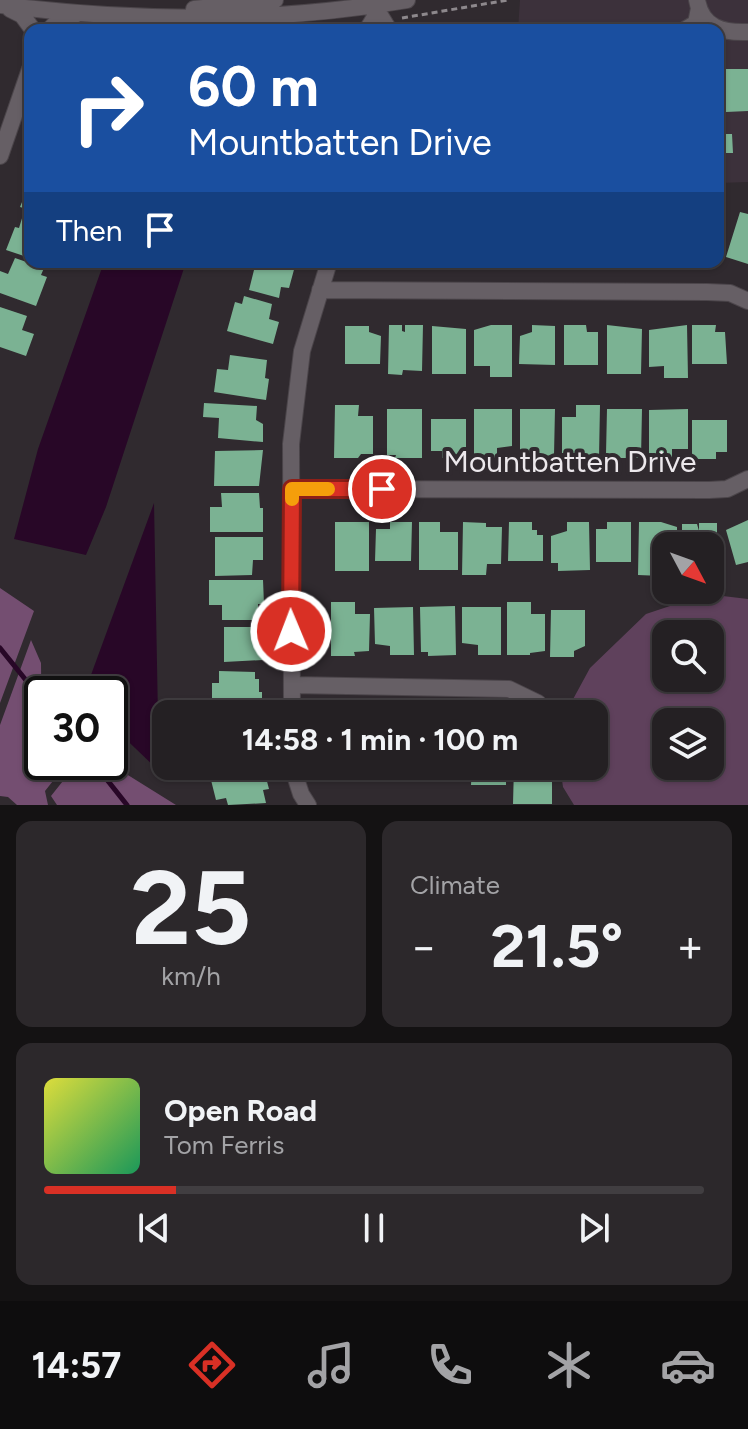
<!DOCTYPE html>
<meta charset="utf-8">
<style>
:root{--surface:#242023;--page:#2c282b;--text:#f1f3f6;--muted:#a3a3a6;--line:#413e41;--accent:#d93025}
body{margin:0;font-family:Figtree,sans-serif;background:var(--page);color:var(--text);height:100vh;display:flex;flex-direction:column;font-size:30px;white-space:nowrap}
*{box-sizing:border-box;margin:0}
p{font-size:26px;color:var(--muted)}
.icon{flex:none;width:44px;height:44px;fill:none;stroke:currentColor;stroke-width:2;stroke-linecap:round;stroke-linejoin:round}
.map{position:relative;height:805px;overflow:hidden}
.drawer{display:flex;flex-direction:column;gap:16px;padding:16px;background:#141213;flex:1}
.drawer>*{flex:none}
.guide{position:absolute;left:24px;top:24px;width:700px;height:244px;border-radius:16px;box-shadow:0 2px 6px #0004,0 0 0 2px var(--line);background:#1a4fa0;color:#fff;overflow:hidden}
.needle{width:52px;rotate:131deg}
.buttons{position:absolute;left:652px;top:532px;display:grid;gap:16px}
.buttons a{display:grid;place-items:center;width:72px;height:72px;border-radius:16px;background:var(--surface);box-shadow:0 2px 6px #0004,0 0 0 2px var(--line);font-size:40px}
.speed{position:absolute;left:24px;top:676px;display:flex;gap:16px;font-size:40px;font-weight:700;text-align:center}
.speed>*{display:grid;place-content:center;width:104px;height:104px;border-radius:50%;background:var(--surface);box-shadow:0 2px 6px #0004,0 0 0 2px var(--line);line-height:1}
.speed .limit{border:4px solid #111;border-radius:12px;background:#fff;color:#111}
.pin{position:absolute;display:grid;place-items:center;width:68px;height:68px;color:#fff;margin:-34px;border:4px solid #fff;border-radius:50%;box-shadow:0 2px 8px #0007}
.me{position:absolute;width:88px;margin:-44px;rotate:359deg;stroke-linejoin:round;filter:drop-shadow(0 0 6px #0008)}
.turn{display:flex;align-items:center;gap:28px;height:168px;padding:0 32px;font-size:36px}
.turn .icon{width:104px;height:104px;stroke-width:2.5}
.turn b{display:block;font-size:56px;line-height:68px}
.then{display:flex;align-items:center;height:76px;padding:0 32px;background:#0003;gap:16px;font-size:30px}
.big{font-size:60px;font-weight:700;line-height:1.1}
.drawer .widget{flex:1;display:flex;flex-direction:column;justify-content:center;gap:12px;min-width:0;padding:0 28px;border-radius:16px;background:var(--page)}
.drawer .dial{align-items:center;gap:0}
.dial b{font-size:104px;line-height:1}
.song{display:flex;align-items:center;gap:24px}
.cover{width:96px;height:96px;border-radius:12px;background:linear-gradient(135deg,hsl(60 70% 55%),hsl(150 70% 35%))}
.played{height:8px;border-radius:4px;background:linear-gradient(90deg,var(--accent) 20%,var(--line) 20%)}
.keys{display:flex;justify-content:space-around;direction:ltr}
.heat{display:flex;justify-content:space-between;align-items:center;font-size:44px;direction:ltr}
.drawer .tiles{flex:1;display:grid;gap:16px;grid-template-columns:1fr 1fr}
.widget:last-child{grid-column:span 2}
.trip{position:absolute;left:152px;top:700px;width:456px;height:80px;border-radius:16px;background:var(--surface);box-shadow:0 2px 6px #0004,0 0 0 2px var(--line);font-weight:700;line-height:80px;text-align:center}
.menu{display:flex;height:128px;justify-content:space-around;align-items:center;background:#0e0d0e;color:var(--muted)}
.menu .icon{width:56px;height:56px}
.menu .on{color:var(--accent)}
.menu b{font-size:36px;color:var(--text)}
.map>svg:first-child{display:block}
.built{fill:#3c313b}
.green{fill:#5f415c;fill-rule:evenodd}
.forest{fill:#744e71}
.water{fill:#280727}
.lines{fill:none;stroke-linecap:round;stroke-linejoin:round}
.stream{stroke:#280727;stroke-width:5}
.building{fill:#7bb293}
.minor-casing{stroke:#4b454a;stroke-width:18}
.path{stroke:#8d888c;stroke-width:3;stroke-dasharray:6 4;stroke-linecap:butt}
.minor{stroke:#665f65;stroke-width:16}
.route-casing{stroke:#8d1f18;stroke-width:20}
.route{stroke:#d93025;stroke-width:14}
.slow{stroke:#f59e0b;stroke-width:14}
.labels{text-anchor:middle;stroke-width:8;stroke-linejoin:round;paint-order:stroke}
.street-label{font-size:30px;fill:#ece8ec;stroke:#302a2f}
</style>
<div class="map">
<svg width="748" height="805" viewBox="0 0 748 805">
<rect width="100%" height="100%" fill="#302a2f"/>
<!-- built -->
<path class="built" d="M 520,0 L 748,0 L 748,182 L 718,183 L 718,30 L 518,30 Z"/>
<!-- green -->
<path class="green" d="M 706,594 L 748,599 L 748,805 L 574,805 L 563,787 L 560,766 L 594,766 L 594,714 L 565,714 L 590,668 L 646,614 ZM 666,634 L 710,634 L 710,678 L 666,678 ZM 666,722 L 710,722 L 710,766 L 666,766 Z"/>
<!-- forest -->
<path class="forest" d="M 0,588 L 34,611 L 0,703 Z
M 31,640 L 41,663 L 42,762 L 68,762 L 45,791 L 48,805 L 17,805 L 8,797 L 0,796 L 0,725 Z
M 78,762 L 107,762 L 176,805 L 57,805 L 51,796 Z"/>
<!-- water -->
<path class="water" d="M 104,262 L 186,262 L 106,507 L 86,555 L 14,539 L 38,449 Z
M 154,503 L 159,771 L 110,724 L 110,694 L 84,694 Z"/>
<g class="lines">
<!-- stream -->
<path class="stream" d="M 0,648 L 42,700
M 93,762 L 127,805"/>
</g>
<!-- building -->
<path class="building" d="M 725,69 L 748,69 L 748,111 L 726,112 Z
M 721,134 L 732,134 L 733,153 L 722,153 Z
M 30,182 L 30,210 L 20,207 Z
M 740,212 L 748,214 L 748,264 L 726,257 Z
M 23,215 L 30,217 L 30,258 L 6,250 L 15,227 L 19,228 Z
M 15,258 L 44,268 L 41,275 L 47,277 L 36,306 L 0,293 L 0,271 L 8,274 Z
M 256,262 L 281,262 L 295,266 L 289,288 L 281,287 L 279,298 L 249,290 Z
M 244,296 L 272,304 L 269,319 L 279,322 L 273,344 L 227,331 L 235,302 L 242,304 Z
M 0,307 L 27,316 L 22,330 L 34,334 L 26,356 L 0,347 Z
M 389,325 L 402,325 L 402,331 L 405,332 L 405,325 L 423,325 L 422,371 L 403,370 L 402,375 L 388,374 Z
M 491,325 L 512,325 L 512,377 L 490,377 L 490,366 L 474,366 L 474,330 Z
M 532,325 L 555,326 L 555,365 L 519,364 L 520,336 L 532,332 Z
M 564,325 L 586,325 L 587,332 L 598,332 L 598,365 L 564,365 Z
M 607,325 L 642,329 L 641,374 L 607,374 Z
M 687,325 L 688,378 L 664,378 L 664,366 L 649,367 L 649,330 Z
M 692,325 L 716,325 L 715,332 L 725,332 L 727,364 L 692,364 Z
M 345,326 L 369,326 L 369,332 L 381,336 L 380,364 L 345,364 Z
M 432,326 L 466,329 L 466,374 L 432,374 Z
M 230,355 L 267,360 L 265,378 L 269,379 L 266,400 L 214,392 L 217,369 L 228,370 Z
M 204,403 L 257,406 L 256,420 L 263,424 L 263,442 L 218,438 L 219,418 L 203,417 Z
M 335,405 L 359,405 L 358,416 L 373,416 L 373,454 L 361,454 L 358,458 L 334,458 Z
M 576,405 L 600,405 L 599,458 L 578,459 L 571,453 L 562,453 L 562,417 L 576,417 Z
M 387,409 L 422,409 L 422,458 L 395,458 L 396,455 L 387,455 Z
M 474,409 L 512,409 L 512,446 L 497,448 L 497,458 L 474,457 Z
M 520,409 L 555,409 L 554,455 L 520,458 Z
M 607,409 L 642,409 L 641,458 L 613,458 L 613,454 L 606,454 Z
M 688,409 L 688,449 L 672,449 L 672,458 L 649,459 L 649,410 Z
M 431,419 L 466,419 L 466,458 L 442,458 L 442,451 L 431,451 Z
M 692,420 L 727,420 L 727,452 L 716,452 L 716,459 L 692,459 Z
M 263,450 L 259,486 L 214,486 L 215,451 Z
M 221,493 L 259,493 L 260,508 L 263,508 L 263,532 L 210,532 L 210,507 L 222,507 Z
M 748,520 L 748,562 L 736,565 L 726,530 Z
M 335,522 L 369,522 L 369,571 L 335,571 Z
M 390,522 L 412,522 L 411,561 L 375,561 L 376,529 L 390,529 Z
M 419,522 L 440,522 L 440,532 L 458,532 L 458,570 L 419,570 Z
M 463,522 L 486,523 L 486,527 L 502,527 L 501,564 L 487,564 L 486,575 L 462,575 Z
M 509,522 L 532,522 L 532,530 L 537,530 L 537,535 L 543,535 L 543,561 L 508,561 Z
M 567,522 L 589,522 L 590,570 L 558,571 L 558,563 L 551,563 L 551,536 L 567,531 Z
M 607,522 L 631,522 L 631,562 L 596,562 L 596,529 L 607,529 Z
M 639,522 L 661,522 L 677,527 L 677,546 L 666,546 L 666,564 L 662,564 L 662,576 L 638,575 Z
M 699,523 L 717,523 L 717,567 L 710,567 L 710,546 L 682,546 L 682,524 L 697,524 L 699,531 Z
M 215,537 L 263,537 L 263,560 L 253,560 L 252,575 L 215,576 Z
M 209,580 L 263,580 L 264,604 L 258,604 L 258,620 L 222,620 L 222,605 L 209,605 Z
M 331,602 L 355,602 L 355,614 L 370,614 L 369,651 L 354,652 L 355,656 L 331,656 Z
M 507,602 L 531,602 L 531,614 L 545,614 L 545,651 L 530,653 L 530,655 L 507,655 Z
M 455,606 L 456,655 L 428,656 L 428,652 L 421,652 L 420,607 Z
M 413,607 L 414,655 L 390,655 L 390,646 L 375,644 L 374,608 Z
M 462,607 L 501,607 L 501,655 L 478,655 L 478,645 L 462,643 Z
M 551,610 L 585,610 L 585,646 L 574,651 L 574,657 L 550,657 Z
M 224,627 L 256,627 L 256,638 L 263,638 L 263,660 L 224,662 Z
M 219,671 L 255,672 L 255,679 L 259,679 L 259,692 L 262,692 L 262,706 L 218,706 L 219,699 L 212,699 L 212,683 L 219,683 Z
M 252,766 L 263,766 L 269,789 L 263,790 L 266,803 L 228,805 L 226,798 L 216,800 L 210,776 Z
M 426,766 L 450,766 L 450,773 L 425,773 Z
M 472,766 L 506,766 L 506,785 L 471,785 Z
M 514,766 L 552,766 L 552,804 L 513,804 Z"/>
<g class="lines">
<!-- minor casing -->
<g class="minor-casing">
<path id="minor" d="M 376,0 L 378,12 L 389,30
M 697,0 C 702,28 723,33 748,32
M 0,5 C 134,22 273,23 407,0
M 10,9 L 22,15 L 33,30
M 194,9 L 275,0
M 686,29 L 696,23 L 699,8 L 700,12
M 49,30 L 58,21 L 75,15
M 367,30 L 378,12
M 0,156 L 30,69
M 320,290 L 707,292 L 730,293 L 748,301
M 292,489 L 709,490 L 727,489 L 748,479
M 293,685 L 509,689 L 538,703
M 292,714 L 291,444 L 302,351 L 329,262
M 292,766 L 301,794 L 308,805"/>
</g>
<!-- path -->
<path class="path" d="M 402,18 L 508,0
M 317,30 L 344,25"/>
<!-- minor -->
<use href="#minor" class="minor"/>
</g>
<g class="lines">
<!-- route casing -->
<g class="route-casing">
<path id="route" d="M 291,631 L 292,489 L 382,489"/>
</g>
<!-- route -->
<use href="#route" class="route"/>
<!-- slow -->
<path class="slow" d="M 292,499 L 292,489 L 328,489"/>
</g>
<g class="labels">
<!-- street labels -->
<g class="street-label">
<text x="570" y="472">Mountbatten Drive</text>
</g>
</g>
</svg>
<div class="buttons">
<a><svg class="needle" viewBox="-14 -14 28 28"><path d="M0-13l5 13h-10z" fill="#e53935"/><path d="M0 13l5-13h-10z" fill="#a3a3a6"/></svg></a>
<a><svg class="icon" aria-label="search" viewBox="0 0 24 24"><circle cx="10" cy="10" r="6"/><path d="M15 15l6 6"/></svg></a>
<a><svg class="icon" aria-label="layers" viewBox="0 0 24 24"><path d="M12 4l9 5-9 5-9-5zM3 14l9 5 9-5"/></svg></a>
</div>
<div class="speed"><div class="limit">30</div></div>
<div class="pin" style="left:382px;top:489px;background:#d93025"><svg class="icon" aria-label="arrive" viewBox="0 0 24 24"><path d="M6 21V4h12l-3 4 3 4H6"/></svg></div>
<svg class="me" style="left:291px;top:631px" viewBox="-20 -20 40 40"><circle r="17" fill="#d93025" stroke="#fff" stroke-width="3"/><path d="M0-11L8 9 0 5-8 9z" fill="#fff"/></svg>
<div class="trip">14:58 · 1 min · 100 m</div>
<div class="guide">
<div class="turn"><svg class="icon" aria-label="right" viewBox="0 0 24 24"><path d="M7 20v-9h11M14 6l5 5-5 5"/></svg><div><b>60 m</b>Mountbatten Drive</div></div>
<div class="then">Then<svg class="icon" aria-label="arrive" viewBox="0 0 24 24"><path d="M6 21V4h12l-3 4 3 4H6"/></svg></div>
</div>
</div>
<section class="drawer">
<div class="tiles">
<div class="widget dial"><b>25</b><p>km/h</p></div>
<div class="widget"><p>Climate</p>
<div class="heat"><a>−</a><b class="big">21.5°</b><a>+</a></div>
</div>
<div class="widget">
<div class="song"><i class="cover"></i><div><b>Open Road</b><p>Tom Ferris</p></div></div>
<div class="played"></div>
<div class="keys"><svg class="icon" aria-label="previous" viewBox="0 0 24 24"><path d="M18 5L8 12l10 7zM5 5v14"/></svg><svg class="icon" aria-label="pause" viewBox="0 0 24 24"><path d="M8 5v14M16 5v14"/></svg><svg class="icon" aria-label="next" viewBox="0 0 24 24"><path d="M6 5l10 7-10 7zM19 5v14"/></svg></div>
</div>
</div>
</section>
<nav class="menu">
<b>14:57</b>
<svg class="icon on" aria-label="directions" viewBox="0 0 24 24"><path d="M12 3l9 9-9 9-9-9zM9 14v-3h6M13 9l2 2-2 2"/></svg>
<svg class="icon" aria-label="music" viewBox="0 0 24 24"><path d="M9 18V5l10-2v13"/><circle cx="6" cy="18" r="3"/><circle cx="16" cy="16" r="3"/></svg>
<svg class="icon" aria-label="phone" viewBox="0 0 24 24"><path d="M5 4h4l2 5-3 2q2 4 5 5l2-3 5 2v4C11 20 4 13 5 4z"/></svg>
<svg class="icon" aria-label="climate" viewBox="0 0 24 24"><path d="M12 3v18M4 7l16 10M4 17L20 7"/></svg>
<svg class="icon" aria-label="car" viewBox="0 0 24 24"><path d="M5 17H2v-5l4-1 3-4h7l3 4 3 1v5h-3M9 17h6M6 11h13"/><circle cx="7" cy="17" r="2"/><circle cx="17" cy="17" r="2"/></svg>
</nav>
